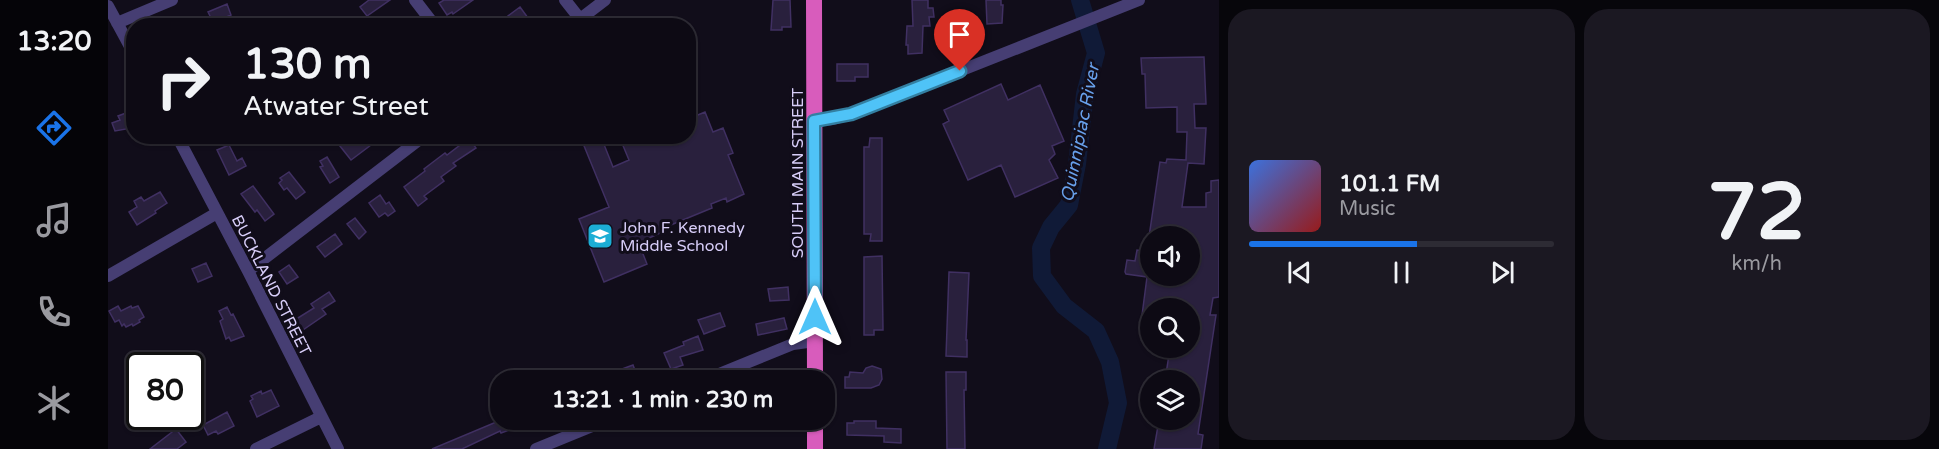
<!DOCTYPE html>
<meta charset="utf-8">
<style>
:root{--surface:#0d0a14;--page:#1b1822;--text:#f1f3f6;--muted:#9a9aa0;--line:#2d2b34;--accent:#1a73e8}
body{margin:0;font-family:"Varela Round",sans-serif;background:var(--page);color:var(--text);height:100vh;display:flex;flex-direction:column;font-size:22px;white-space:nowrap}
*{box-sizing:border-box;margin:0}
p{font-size:20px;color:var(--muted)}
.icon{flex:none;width:33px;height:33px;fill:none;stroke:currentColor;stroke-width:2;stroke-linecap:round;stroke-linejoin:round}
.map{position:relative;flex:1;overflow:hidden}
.details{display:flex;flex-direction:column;gap:9px;padding:9px;background:#07060b;width:720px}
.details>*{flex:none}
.guide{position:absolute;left:18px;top:18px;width:570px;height:126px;border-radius:24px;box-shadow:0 2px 4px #0004,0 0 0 2px var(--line);background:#0d0a14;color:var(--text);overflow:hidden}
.fabs{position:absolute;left:1032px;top:226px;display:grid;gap:12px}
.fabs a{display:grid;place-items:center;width:60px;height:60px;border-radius:50%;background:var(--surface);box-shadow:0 2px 4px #0004,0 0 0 2px var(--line);font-size:30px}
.speed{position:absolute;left:18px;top:352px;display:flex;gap:12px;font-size:30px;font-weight:700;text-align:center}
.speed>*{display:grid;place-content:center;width:78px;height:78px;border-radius:50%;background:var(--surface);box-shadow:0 2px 4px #0004,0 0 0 2px var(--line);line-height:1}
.speed .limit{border:3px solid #111;border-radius:9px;background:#fff;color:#111}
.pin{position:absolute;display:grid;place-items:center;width:51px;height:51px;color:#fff;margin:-62px -26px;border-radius:50% 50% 50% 0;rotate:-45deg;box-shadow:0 0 6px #0007}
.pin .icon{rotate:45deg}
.me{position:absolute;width:66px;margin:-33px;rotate:0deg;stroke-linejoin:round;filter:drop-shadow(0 0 4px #0008)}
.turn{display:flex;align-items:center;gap:21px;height:126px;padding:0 18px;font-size:27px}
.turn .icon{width:78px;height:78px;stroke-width:2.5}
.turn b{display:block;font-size:42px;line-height:51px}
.details .widget{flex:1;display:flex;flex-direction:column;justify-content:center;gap:9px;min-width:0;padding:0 21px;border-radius:24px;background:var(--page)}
.details .dial{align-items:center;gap:0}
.dial b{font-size:78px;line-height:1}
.song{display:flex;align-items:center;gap:18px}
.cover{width:72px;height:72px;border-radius:9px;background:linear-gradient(135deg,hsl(220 70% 55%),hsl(0 70% 35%))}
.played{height:6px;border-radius:3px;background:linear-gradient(90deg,var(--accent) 55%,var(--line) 55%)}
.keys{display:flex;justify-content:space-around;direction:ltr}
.details .tiles{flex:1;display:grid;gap:9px;grid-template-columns:repeat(2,1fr)}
.trip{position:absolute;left:382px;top:370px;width:345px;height:60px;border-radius:24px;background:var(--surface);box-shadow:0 2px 4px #0004,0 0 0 2px var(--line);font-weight:700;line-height:60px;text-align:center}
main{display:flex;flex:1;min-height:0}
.menu{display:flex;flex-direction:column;width:108px;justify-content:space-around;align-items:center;background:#050408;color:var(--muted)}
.menu .icon{width:42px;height:42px}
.menu .current{color:var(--accent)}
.menu b{font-size:27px;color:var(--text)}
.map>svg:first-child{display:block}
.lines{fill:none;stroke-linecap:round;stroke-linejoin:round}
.river{stroke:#101a37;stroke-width:18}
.building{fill:#29203d;stroke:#403062;stroke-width:1.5}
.minor{stroke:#463e73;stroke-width:12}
.trunk{stroke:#d85cbc;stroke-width:16}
.route-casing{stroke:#337fa1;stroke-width:15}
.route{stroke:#4fc3f7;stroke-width:10}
.labels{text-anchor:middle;stroke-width:6;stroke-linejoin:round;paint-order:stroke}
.street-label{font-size:16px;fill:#d7cdf8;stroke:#110d1a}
.poi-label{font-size:16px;fill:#d7cdf8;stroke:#110d1a;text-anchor:start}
.water-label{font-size:18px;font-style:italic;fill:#68a0eb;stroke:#110d1a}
</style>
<main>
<nav class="menu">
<b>13:20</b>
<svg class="icon current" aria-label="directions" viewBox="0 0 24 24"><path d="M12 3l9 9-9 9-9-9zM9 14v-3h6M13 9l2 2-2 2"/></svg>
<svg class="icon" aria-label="music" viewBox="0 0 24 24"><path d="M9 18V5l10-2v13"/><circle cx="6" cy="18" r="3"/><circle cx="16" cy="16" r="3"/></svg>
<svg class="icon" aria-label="phone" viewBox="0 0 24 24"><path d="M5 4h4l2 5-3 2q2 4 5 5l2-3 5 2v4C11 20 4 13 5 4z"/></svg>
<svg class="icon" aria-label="climate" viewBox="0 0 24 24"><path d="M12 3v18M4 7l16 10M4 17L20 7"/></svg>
</nav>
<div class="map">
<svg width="1111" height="449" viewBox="0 0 1111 449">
<rect width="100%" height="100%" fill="#110d1a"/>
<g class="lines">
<!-- river -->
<path class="river" d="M 972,0 L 988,53 L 977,94 L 969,164 L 961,205 L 943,227 L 933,248 L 934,276 L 956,306 L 988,331 L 1002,362 L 1010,403 L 999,449"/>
</g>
<!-- building -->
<path class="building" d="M 261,0 L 282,0 L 259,16 L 252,7 Z
M 336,0 L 365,0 L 345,14 L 344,12 L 339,15 L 331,3 Z
M 665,0 L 682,0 L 683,27 L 674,27 L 674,30 L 663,30 Z
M 804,0 L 820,0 L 820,8 L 825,8 L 826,17 L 821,17 L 822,26 L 815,26 L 814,53 L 800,54 L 800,45 L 798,45 L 799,26 L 805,26 Z
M 878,0 L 893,0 L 893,5 L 895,5 L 894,23 L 879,24 Z
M 119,4 L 123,15 L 109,21 L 108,18 L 104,20 L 100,12 Z
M 412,7 L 423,22 L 418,26 L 406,26 L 400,16 Z
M 1096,57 L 1098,104 L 1086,104 L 1087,128 L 1098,128 L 1096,164 L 1080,163 L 1074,207 L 1098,207 L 1098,193 L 1103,192 L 1103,181 L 1111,180 L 1111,297 L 1105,298 L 1102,315 L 1108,315 L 1090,434 L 1095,435 L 1093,449 L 1046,449 L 1051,420 L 1082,420 L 1082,381 L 1057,381 L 1062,348 L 1082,348 L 1082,309 L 1042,309 L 1042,324 L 1033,323 L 1039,277 L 1018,274 L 1017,272 L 1019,260 L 1027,261 L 1029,250 L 1042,252 L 1042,276 L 1082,276 L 1082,237 L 1041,237 L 1052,162 L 1058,163 L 1059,159 L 1078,160 L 1079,132 L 1069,132 L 1069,107 L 1038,108 L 1037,74 L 1034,74 L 1033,58 Z
M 729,64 L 760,64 L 760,77 L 747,77 L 747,81 L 729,81 Z
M 893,84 L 900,100 L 932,85 L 956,141 L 944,146 L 947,154 L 941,160 L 950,178 L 907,197 L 893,165 L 860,180 L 835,124 L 841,121 L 836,110 Z
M 597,112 L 605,132 L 615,128 L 625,153 L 620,155 L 636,194 L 619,202 L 618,198 L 603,204 L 604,208 L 553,229 L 554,232 L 539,239 L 542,246 L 533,249 L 539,264 L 496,282 L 471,219 L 501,207 L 472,136 L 509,136 L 495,142 L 505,167 L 521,160 L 511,136 L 580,136 L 580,119 Z
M 18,113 L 19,115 L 23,113 L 26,121 L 23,122 L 24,128 L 7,131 L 4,123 L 12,120 L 10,116 Z
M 234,136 L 275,136 L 243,160 L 228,141 Z
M 357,136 L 374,136 L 365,144 L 368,148 L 345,163 L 348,166 L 333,177 L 336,181 L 316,196 L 319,199 L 310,206 L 296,187 L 317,171 L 316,169 L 329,159 L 337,153 L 339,155 L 352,145 L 350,142 Z
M 762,138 L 774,138 L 774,241 L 762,241 L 763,234 L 756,234 L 756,147 L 761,147 Z
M 121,145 L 129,161 L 134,158 L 138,166 L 121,175 L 109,150 Z
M 219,157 L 231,177 L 222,183 L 212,167 L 215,166 L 212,161 Z
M 181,172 L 197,192 L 188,199 L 179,188 L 176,190 L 171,183 L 174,180 L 172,178 Z
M 145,186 L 166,214 L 157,221 L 149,210 L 147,212 L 133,194 Z
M 52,192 L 59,203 L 47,211 L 48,213 L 29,225 L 21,212 L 29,207 L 26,201 L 33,197 L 36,201 Z
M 272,195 L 278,204 L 281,202 L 287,211 L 280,216 L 277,213 L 271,217 L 261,203 Z
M 247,218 L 258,232 L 251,239 L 239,224 Z
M 227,234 L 234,244 L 217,257 L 209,247 Z
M 774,256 L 775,330 L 766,330 L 766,335 L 756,335 L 756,257 Z
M 98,263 L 104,276 L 90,282 L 84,269 Z
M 181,265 L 190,277 L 179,284 L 171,272 Z
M 841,272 L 861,273 L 858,340 L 859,340 L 859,357 L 838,356 Z
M 680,287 L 681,300 L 662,301 L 660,289 Z
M 221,292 L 227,301 L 214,309 L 218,314 L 192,332 L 185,321 L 206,308 L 203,304 Z
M 10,306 L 13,311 L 23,306 L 24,308 L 30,306 L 36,317 L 31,320 L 32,322 L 25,326 L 24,324 L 18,327 L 16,324 L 14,326 L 11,320 L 7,322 L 1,311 Z
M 119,307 L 123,315 L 125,314 L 136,336 L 123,341 L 121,337 L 118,339 L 112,321 L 115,319 L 111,311 Z
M 612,313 L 617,326 L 596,334 L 590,320 Z
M 676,318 L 679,329 L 650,335 L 648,324 Z
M 590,336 L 595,350 L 572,357 L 575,365 L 563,369 L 556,353 L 576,345 L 575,342 Z
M 525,365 L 531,381 L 518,381 L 514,369 Z
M 764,366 L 773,369 L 774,379 L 771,385 L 763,388 L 737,388 L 737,377 L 741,377 L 742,372 L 755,373 L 758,368 Z
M 838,372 L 858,372 L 858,390 L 856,390 L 857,449 L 839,449 Z
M 163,390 L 171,406 L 149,417 L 142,401 L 145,399 L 143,396 L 153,391 L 154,394 Z
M 119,412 L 126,426 L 110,434 L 108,431 L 100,435 L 95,425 Z
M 393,420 L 410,420 L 412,426 L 393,433 L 392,431 L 354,449 L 324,449 Z
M 746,421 L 768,421 L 768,428 L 793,429 L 793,443 L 776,442 L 776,436 L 739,435 L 739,423 L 746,423 Z
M 68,429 L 78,442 L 69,449 L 42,449 Z"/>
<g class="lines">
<!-- minor -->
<path class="minor" d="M 307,0 L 327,26
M 457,0 L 472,19
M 0,6 L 26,54
M 9,23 L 64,0
M 463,26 L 497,0
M 706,121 L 725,119 L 743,114 L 1031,0
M 69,136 L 140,271 L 230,449
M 140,271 L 316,136
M 0,276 L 109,213
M 594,381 L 685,344 L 707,341
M 148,449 L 213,417
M 428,449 L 499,420"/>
<!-- trunk -->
<path class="trunk" d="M 706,0 L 707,381
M 707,449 L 707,420"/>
</g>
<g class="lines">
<!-- route casing -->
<g class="route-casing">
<path id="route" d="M 707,317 L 706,121 L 743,114 L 852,71"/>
</g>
<!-- route -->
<use href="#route" class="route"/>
</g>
<!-- icons -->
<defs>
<g id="school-square" transform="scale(1.35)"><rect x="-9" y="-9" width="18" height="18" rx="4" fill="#1caed5" stroke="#110d1a"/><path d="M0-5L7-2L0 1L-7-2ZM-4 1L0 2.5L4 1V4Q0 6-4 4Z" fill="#fff"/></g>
</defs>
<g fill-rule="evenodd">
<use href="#school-square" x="492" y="236"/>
</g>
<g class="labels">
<!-- street labels -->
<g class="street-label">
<text transform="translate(689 173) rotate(-90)" y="6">SOUTH MAIN STREET</text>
<text transform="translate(164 285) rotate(63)" y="6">BUCKLAND STREET</text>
</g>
<!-- poi labels -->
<g class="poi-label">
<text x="512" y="233">John F. Kennedy<tspan x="512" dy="18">Middle School</tspan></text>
</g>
<!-- water labels -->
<g class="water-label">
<text transform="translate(972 133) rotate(-79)" y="6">Quinnipiac River</text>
</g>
</g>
</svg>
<div class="fabs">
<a><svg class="icon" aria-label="sound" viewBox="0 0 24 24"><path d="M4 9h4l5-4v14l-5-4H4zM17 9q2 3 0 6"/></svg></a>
<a><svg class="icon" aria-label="search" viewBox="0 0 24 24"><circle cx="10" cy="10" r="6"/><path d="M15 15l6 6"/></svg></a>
<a><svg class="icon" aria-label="layers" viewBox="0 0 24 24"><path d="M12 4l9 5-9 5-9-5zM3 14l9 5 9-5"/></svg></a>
</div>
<div class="speed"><div class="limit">80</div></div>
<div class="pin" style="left:852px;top:71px;background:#d93025"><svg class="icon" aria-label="arrive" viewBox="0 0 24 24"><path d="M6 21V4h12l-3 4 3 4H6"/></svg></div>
<svg class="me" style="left:707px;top:317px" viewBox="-20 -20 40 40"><path d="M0-17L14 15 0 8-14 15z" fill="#4fc3f7" stroke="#fff" stroke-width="4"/></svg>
<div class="trip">13:21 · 1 min · 230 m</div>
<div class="guide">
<div class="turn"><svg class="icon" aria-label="right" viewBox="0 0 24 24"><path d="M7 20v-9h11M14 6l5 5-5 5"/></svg><div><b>130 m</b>Atwater Street</div></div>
</div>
</div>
<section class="details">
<div class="tiles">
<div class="widget">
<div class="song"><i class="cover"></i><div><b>101.1 FM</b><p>Music</p></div></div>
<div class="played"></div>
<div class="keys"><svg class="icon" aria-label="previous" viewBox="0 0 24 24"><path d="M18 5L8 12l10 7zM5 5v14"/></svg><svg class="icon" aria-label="pause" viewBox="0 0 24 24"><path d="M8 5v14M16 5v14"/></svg><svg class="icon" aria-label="next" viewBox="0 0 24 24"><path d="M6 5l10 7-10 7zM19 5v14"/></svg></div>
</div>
<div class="widget dial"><b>72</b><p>km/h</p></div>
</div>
</section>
</main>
